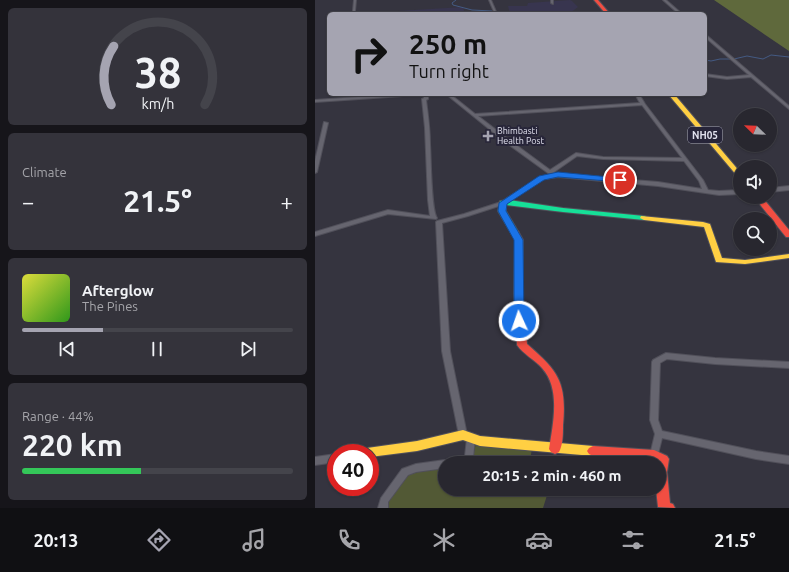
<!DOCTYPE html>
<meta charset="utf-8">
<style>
:root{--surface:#28272f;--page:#34333b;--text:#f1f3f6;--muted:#a5a5aa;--line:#44444b;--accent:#a5a4b1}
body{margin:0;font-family:Ubuntu,sans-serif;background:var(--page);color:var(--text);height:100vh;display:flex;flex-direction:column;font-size:15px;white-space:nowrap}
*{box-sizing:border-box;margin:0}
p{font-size:13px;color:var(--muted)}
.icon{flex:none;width:22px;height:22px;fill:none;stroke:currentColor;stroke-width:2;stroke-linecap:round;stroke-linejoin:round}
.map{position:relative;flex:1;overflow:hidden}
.drawer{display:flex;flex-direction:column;gap:8px;padding:8px;background:#16151a;width:315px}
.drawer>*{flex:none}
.guide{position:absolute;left:12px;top:12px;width:380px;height:84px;border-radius:6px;box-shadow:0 1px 3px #0004,0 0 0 1px var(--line);background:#a5a4b1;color:#111;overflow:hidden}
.needle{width:26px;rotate:293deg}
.buttons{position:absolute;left:418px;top:108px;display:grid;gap:8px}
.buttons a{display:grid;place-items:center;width:44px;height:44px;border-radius:50%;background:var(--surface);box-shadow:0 1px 3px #0004,0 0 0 1px var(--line);font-size:20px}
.speed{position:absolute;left:12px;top:444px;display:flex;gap:8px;font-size:20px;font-weight:700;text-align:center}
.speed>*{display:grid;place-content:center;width:52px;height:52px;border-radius:50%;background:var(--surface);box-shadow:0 1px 3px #0004,0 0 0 1px var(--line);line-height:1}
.speed .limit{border:6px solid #d22;background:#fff;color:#111}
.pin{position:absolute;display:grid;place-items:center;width:34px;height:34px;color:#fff;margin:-17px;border:2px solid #fff;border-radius:50%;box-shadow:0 1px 4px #0007}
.me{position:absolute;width:44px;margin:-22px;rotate:357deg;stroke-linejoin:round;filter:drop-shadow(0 0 3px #0008)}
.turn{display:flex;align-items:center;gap:14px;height:84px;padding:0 16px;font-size:18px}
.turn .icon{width:52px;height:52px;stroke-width:2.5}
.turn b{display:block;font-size:28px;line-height:34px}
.big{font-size:30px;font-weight:700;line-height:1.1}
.drawer .tile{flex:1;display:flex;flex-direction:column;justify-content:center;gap:6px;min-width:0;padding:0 14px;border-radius:6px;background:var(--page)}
.drawer .dial{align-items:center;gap:0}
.dial svg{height:104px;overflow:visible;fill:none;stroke:var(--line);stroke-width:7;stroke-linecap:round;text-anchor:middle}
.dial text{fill:var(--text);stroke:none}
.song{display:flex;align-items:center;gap:12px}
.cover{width:48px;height:48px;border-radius:6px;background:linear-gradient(135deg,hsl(60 70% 55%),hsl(110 70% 35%))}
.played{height:4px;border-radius:2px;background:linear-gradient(90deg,var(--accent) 30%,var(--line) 30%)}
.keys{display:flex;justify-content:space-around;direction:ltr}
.heat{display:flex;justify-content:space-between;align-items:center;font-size:22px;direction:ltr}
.charge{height:6px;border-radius:3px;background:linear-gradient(90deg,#34c759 44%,var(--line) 0)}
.trip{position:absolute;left:123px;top:456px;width:228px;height:40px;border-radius:20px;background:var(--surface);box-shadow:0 1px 3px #0004,0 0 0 1px var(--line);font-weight:700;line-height:40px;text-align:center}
.dock{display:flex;height:64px;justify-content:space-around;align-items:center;background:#101013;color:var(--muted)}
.dock .icon{width:28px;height:28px}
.dock .on{color:var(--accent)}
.dock b{font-size:18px;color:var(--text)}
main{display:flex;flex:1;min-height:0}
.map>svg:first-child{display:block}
.built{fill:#38354f}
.green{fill:#525935}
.forest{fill:#5f693c}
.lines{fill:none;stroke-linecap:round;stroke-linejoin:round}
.stream{stroke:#445a83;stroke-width:1}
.street-casing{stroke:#51505a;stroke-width:2}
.fast-casing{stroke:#51505a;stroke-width:2}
.slow-casing{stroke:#51505a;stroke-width:2}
.jam-casing{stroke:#51505a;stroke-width:2}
.street{fill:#66656f;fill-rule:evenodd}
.fast{fill:#16e098;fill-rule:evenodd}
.slow{fill:#ffcf43;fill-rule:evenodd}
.jam{fill:#f24e42;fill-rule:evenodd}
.route{fill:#1a73e8;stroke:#114b97}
.poi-dot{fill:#a5a4b1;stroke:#272539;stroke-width:1.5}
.labels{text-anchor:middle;stroke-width:4;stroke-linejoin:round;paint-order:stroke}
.far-poi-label{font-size:9px;fill:#e1e1ee;stroke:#272539;text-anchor:start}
.shield{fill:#272539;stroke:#a9a9b8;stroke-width:1}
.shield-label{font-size:10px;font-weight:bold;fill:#e1e1ee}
</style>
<main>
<section class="drawer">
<div class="tile dial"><svg viewBox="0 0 100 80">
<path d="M14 69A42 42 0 1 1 86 69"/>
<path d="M14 69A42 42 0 0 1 16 24" stroke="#a5a4b1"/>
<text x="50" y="56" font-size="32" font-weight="700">38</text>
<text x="50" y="72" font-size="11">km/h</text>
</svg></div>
<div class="tile"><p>Climate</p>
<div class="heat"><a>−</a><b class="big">21.5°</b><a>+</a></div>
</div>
<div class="tile">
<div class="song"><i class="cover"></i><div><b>Afterglow</b><p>The Pines</p></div></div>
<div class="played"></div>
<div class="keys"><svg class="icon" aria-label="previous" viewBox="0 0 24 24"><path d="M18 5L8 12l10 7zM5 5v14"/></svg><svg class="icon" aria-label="pause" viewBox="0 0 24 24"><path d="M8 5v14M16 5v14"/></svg><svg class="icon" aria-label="next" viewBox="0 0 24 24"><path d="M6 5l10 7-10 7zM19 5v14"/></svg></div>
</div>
<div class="tile"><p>Range · 44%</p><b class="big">220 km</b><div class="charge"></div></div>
</section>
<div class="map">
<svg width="474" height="508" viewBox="0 0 474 508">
<rect width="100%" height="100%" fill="#35343f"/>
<!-- built -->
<path class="built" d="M 255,0 L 257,1 L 263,7 L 255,13 L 235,12 L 195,14 L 193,6 L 212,6 L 213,3 Z
M 148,7 L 150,14 L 67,14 L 67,12 Z"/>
<!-- green -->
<path class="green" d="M 161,443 L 217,448 L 215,461 L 235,462 L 235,463 L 146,463 L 157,461 Z
M 130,466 L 130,489 L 234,489 L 228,508 L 71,508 C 72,499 86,480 93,474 C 99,470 122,468 130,466 Z"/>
<!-- forest -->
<path class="forest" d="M 399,0 L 474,0 L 474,51 Z"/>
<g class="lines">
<!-- stream -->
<path class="stream" d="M 141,0 L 137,3 L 138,5 L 157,10 L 177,11 L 178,14
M 390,60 L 396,61 L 405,59 L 419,59 L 432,56 L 448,59 L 456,55 L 474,57"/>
<!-- street casing -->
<g class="street-casing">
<path id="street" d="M 39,0 L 41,0 L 40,11 L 42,14 L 40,14 L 38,11 Z
M 174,0 L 176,0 L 182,14 L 180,14 Z
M 236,0 L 238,0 L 238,4 L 236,3 Z
M 348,0 L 351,0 L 367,14 L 364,14 Z
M 390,34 L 474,106 L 474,109 L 436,77 L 412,79 L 390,76 L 390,74 L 412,77 L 434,75 L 390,37 Z
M 85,94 L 105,94 L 103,95 L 0,102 L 0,100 Z
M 109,94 L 113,94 L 113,99 L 111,100 C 113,115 115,129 115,144 C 116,157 116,210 122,218 L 121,219 L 73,214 L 0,236 L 0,232 L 73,210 L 115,216 L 113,200 L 110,128 L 107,99 L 109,98 Z
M 131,94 L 135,94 L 160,114 L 325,103 L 320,94 L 324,94 L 330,104 L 388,180 L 393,190 L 404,191 L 425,190 L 425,194 L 404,195 L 343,186 L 243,177 L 229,179 L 190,204 L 153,216 L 127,223 L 135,351 L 152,435 L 151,437 L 148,438 L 145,437 L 144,435 L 127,351 L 121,222 L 122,221 L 149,214 L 186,202 L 225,177 L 237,175 L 233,173 L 189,141 ZM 327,105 L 367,158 L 288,157 L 261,153 L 235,170 L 193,139 L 163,116 ZM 262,156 L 288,159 L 369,161 L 384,181 L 387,189 L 343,182 L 244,174 L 239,172 Z
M 9,122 L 13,123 L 2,172 L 0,173 L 0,161 Z
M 474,186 L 474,190 L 455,192 L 455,188 Z
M 351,353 L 400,358 L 474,362 L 474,368 L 400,364 L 352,359 L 345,363 L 343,420 L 347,431 L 441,451 L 474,456 L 474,464 L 441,459 L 347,438 L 342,458 L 339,459 L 336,458 L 335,455 L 340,434 L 335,420 L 337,362 L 338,360 Z
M 156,435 L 159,436 L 160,438 L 158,458 C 153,466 139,463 130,463 L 130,468 L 101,472 L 93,475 L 73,502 L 73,508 L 63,508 L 66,498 L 87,469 L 101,464 L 130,460 L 133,461 C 137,458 144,459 150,456 L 152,438 L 153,436 Z
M 21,454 L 21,462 L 0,465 L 0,457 Z"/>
</g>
<!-- fast casing -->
<g class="fast-casing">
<path id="fast" d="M 194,200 L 248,208 L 329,216 L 333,218 L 329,220 L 248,212 L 191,205 L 191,211 L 204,233 L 200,235 L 196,233 L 183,211 L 185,201 Z"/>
</g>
<!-- slow casing -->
<g class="slow-casing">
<path id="slow" d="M 353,94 L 359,94 L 425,172 L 425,178 L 423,177 Z
M 326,216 L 388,222 L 395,224 L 407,258 L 430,260 L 474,254 L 474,258 L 430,264 L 401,262 L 389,227 L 329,220 L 325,218 Z
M 148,430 L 165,436 L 278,446 L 282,448 L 284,451 L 282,454 L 278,456 L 165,446 L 148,440 L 102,451 L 55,457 L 55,453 L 46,453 L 48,450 L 52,448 L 102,441 Z"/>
</g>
<!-- jam casing -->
<g class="jam-casing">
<path id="jam" d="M 279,0 L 283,0 L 295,14 L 291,14 Z
M 439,197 L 447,197 L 474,230 L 474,237 L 471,237 Z
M 197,231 L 203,231 L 208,240 L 207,294 L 212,344 C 243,371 252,382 248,425 C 248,434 248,445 244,452 L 240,454 L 236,452 L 234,449 C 238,424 246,389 227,368 C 220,360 208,354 202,345 L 199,294 L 200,240 L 196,233 Z
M 278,446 L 339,450 L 352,456 L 354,459 L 352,472 L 355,503 L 358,504 L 360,508 L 343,507 L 341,489 L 344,489 L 344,463 L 342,463 L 342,462 L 338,460 L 278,456 L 274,454 L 272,451 L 274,448 Z"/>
</g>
<!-- street -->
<use href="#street" class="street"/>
<!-- fast -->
<use href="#fast" class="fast"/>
<!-- slow -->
<use href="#slow" class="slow"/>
<!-- jam -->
<use href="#jam" class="jam"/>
</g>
<!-- route -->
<path class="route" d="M 243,172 L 305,178 L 309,180 L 305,182 L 243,177 L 229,180 L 192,204 L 191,211 L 208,240 L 209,321 L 208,323 L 201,323 L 199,321 L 199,240 L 183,211 L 184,203 L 224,176 Z"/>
<!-- markers -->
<path class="poi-dot" d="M171 130h4v4h4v4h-4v4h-4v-4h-4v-4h4z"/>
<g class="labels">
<!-- far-poi labels -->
<g class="far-poi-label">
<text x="182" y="134">Bhimbasti<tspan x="182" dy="10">Health Post</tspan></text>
</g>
<!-- shield labels -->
<rect class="shield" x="373" y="127" width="34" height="16" rx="3"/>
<g class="shield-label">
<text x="390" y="139">NH05</text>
</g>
</g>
</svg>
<div class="buttons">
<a><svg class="needle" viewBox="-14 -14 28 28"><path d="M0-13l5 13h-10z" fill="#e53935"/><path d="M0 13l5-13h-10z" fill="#a5a5aa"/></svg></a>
<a><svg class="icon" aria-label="sound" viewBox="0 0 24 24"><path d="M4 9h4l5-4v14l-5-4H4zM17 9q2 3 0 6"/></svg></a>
<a><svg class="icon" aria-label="search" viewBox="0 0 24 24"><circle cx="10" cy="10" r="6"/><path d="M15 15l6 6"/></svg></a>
</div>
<div class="speed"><div class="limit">40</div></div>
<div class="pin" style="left:305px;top:180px;background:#d93025"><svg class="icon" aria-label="arrive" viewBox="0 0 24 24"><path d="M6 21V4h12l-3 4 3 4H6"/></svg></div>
<svg class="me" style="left:204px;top:321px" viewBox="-20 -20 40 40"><circle r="17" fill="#1a73e8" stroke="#fff" stroke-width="3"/><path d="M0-11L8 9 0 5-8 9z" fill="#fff"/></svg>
<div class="trip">20:15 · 2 min · 460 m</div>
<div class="guide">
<div class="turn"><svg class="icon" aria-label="right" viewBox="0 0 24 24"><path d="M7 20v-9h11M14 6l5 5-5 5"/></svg><div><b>250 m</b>Turn right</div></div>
</div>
</div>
</main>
<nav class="dock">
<b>20:13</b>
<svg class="icon on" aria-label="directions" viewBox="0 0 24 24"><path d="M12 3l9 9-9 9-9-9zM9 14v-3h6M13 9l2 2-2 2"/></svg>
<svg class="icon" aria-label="music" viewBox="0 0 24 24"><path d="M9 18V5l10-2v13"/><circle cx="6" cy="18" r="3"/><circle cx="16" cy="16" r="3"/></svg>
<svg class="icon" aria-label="phone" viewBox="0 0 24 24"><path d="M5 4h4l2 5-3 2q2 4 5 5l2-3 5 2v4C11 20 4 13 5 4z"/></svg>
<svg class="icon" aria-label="climate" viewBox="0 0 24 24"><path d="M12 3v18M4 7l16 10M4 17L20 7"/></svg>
<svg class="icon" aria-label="car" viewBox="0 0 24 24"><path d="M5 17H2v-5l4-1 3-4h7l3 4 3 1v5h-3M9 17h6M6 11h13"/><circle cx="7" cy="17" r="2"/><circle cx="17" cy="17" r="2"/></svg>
<svg class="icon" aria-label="filters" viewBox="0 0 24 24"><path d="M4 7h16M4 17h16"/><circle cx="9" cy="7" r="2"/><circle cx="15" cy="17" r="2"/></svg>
<b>21.5°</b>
</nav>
